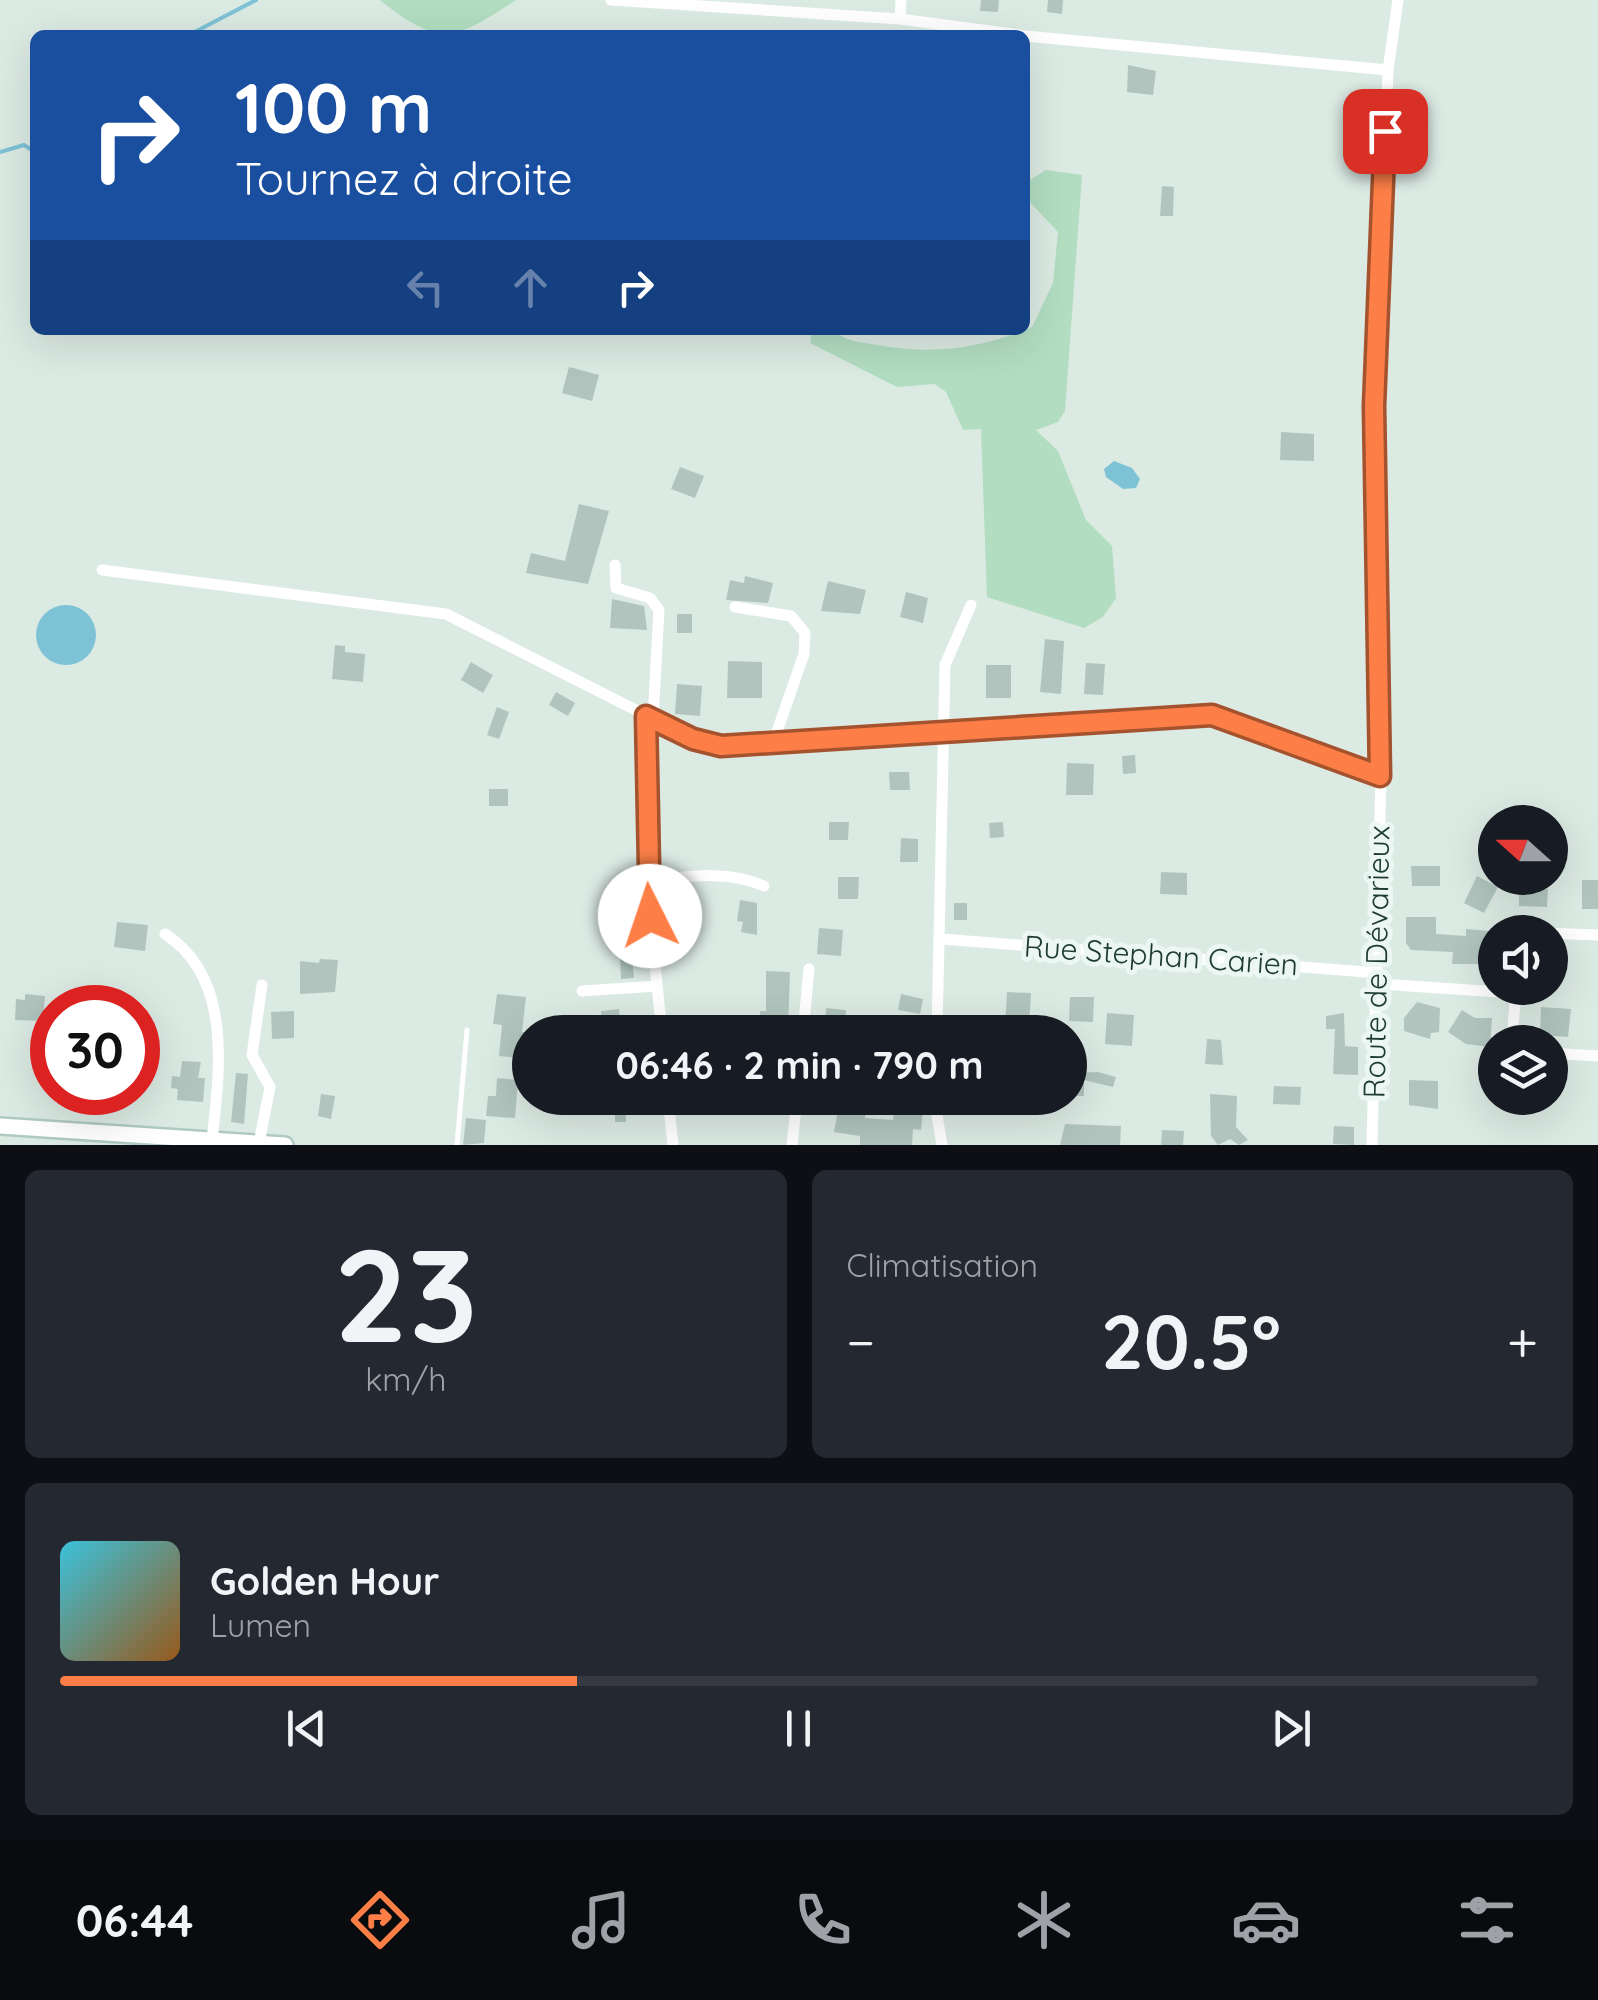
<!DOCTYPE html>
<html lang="fr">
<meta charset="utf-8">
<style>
:root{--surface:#171b24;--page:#242831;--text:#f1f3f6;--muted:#9ea1a6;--line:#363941;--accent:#fd7f47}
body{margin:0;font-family:Quicksand,sans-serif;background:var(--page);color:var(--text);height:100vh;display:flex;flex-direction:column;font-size:38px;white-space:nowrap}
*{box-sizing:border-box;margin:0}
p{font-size:32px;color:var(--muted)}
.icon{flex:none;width:55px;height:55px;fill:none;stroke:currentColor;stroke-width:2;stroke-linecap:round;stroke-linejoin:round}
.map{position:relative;height:1145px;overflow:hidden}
.side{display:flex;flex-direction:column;gap:25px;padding:25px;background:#0d0f14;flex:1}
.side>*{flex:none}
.banner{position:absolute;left:30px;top:30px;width:1000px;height:305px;border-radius:15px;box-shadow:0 10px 40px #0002;background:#1a4fa0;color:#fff;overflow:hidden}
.needle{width:65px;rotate:291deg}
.tools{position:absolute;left:1478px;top:805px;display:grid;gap:20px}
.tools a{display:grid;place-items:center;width:90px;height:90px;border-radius:50%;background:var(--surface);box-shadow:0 10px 40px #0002;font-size:50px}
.speed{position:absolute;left:30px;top:985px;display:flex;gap:20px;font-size:50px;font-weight:700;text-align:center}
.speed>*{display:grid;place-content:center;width:130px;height:130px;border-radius:50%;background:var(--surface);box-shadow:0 10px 40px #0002;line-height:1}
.speed .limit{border:15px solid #d22;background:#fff;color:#111}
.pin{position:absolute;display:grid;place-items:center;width:85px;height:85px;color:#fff;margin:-42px;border-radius:20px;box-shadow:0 5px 15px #0006}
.me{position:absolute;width:110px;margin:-55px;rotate:356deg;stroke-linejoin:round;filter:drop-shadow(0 0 8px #0008)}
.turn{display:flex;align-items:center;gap:35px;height:210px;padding:0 40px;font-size:45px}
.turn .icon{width:130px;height:130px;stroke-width:2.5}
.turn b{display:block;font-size:70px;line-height:85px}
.lanes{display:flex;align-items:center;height:95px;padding:0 40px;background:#0003;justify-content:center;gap:50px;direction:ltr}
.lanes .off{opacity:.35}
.big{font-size:75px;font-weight:800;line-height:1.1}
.side .widget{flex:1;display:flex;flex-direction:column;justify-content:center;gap:15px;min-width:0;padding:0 35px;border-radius:15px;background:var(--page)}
.side .dial{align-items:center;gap:0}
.dial b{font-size:130px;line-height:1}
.song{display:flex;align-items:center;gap:30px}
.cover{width:120px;height:120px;border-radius:15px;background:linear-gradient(135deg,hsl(190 70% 55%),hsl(30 70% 35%))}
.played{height:10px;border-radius:5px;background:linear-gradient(90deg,var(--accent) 35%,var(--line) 35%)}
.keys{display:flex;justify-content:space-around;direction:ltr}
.heat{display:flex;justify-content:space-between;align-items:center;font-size:55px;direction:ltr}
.side .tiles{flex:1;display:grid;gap:25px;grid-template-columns:1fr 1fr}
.widget:last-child{grid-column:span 2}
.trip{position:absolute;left:512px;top:1015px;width:575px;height:100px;border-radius:50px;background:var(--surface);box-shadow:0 10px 40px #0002;font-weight:800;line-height:100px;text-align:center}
.tabs{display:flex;height:160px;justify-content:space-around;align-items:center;background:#090b0e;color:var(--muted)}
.tabs .icon{width:70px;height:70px}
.tabs .active{color:var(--accent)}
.tabs b{font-size:45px;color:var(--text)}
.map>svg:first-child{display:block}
.green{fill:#b2ddc1}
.water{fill:#7ec2d5}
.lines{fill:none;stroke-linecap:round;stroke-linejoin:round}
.stream{stroke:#7ec2d5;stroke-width:4}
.building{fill:#b1c5be}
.secondary-casing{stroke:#aecac2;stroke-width:20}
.lane{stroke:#fff;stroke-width:5}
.street{stroke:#fff;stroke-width:11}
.secondary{stroke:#fff;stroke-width:15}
.route-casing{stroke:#a4532e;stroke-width:25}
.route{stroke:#fd7f47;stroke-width:18}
.labels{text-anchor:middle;stroke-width:10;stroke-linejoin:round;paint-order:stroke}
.street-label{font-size:30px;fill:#1d3a34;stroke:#ecf6f2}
</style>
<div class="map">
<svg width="1598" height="1145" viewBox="0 0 1598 1145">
<rect width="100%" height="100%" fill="#dceae4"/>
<!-- green -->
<path class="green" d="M 380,0 L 516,0 C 457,39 440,49 380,0 Z
M 1046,170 L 1082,175 L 1065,411 L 1058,422 L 1036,430 L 1058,451 L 1086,520 L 1112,546 L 1116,598 L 1103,617 L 1084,628 L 987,597 L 981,429 L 963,430 L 946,392 L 935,384 L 897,387 L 810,343 L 812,330 L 833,330 C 846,342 860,342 877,345 C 933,355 980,349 1032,327 L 1053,283 L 1058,232 L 1025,197 L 1025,183 Z"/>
<!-- water -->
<path class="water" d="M 1114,461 L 1132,468 L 1140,479 L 1136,488 L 1123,489 L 1106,477 L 1104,469 Z
M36 635a30 30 0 1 1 60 0a30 30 0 1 1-60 0Z"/>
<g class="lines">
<!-- stream -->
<path class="stream" d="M 189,35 L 256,0
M 0,152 L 24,145 L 35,152"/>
</g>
<!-- building -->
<path class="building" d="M 981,0 L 999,0 L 998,12 L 980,11 Z
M 1048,0 L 1063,0 L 1062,14 L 1047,12 Z
M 1128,65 L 1156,71 L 1153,95 L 1127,92 Z
M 1162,186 L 1174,187 L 1173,216 L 1160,216 Z
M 569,367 L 599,375 L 592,401 L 562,393 Z
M 1281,432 L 1314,434 L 1314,461 L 1280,460 Z
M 680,467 L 704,476 L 695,498 L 671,489 Z
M 579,504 L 609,511 L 588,584 L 526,573 L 531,553 L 565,561 Z
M 745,576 L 773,583 L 768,603 L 726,600 L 730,580 L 744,583 Z
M 828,581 L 866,590 L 860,614 L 821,611 Z
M 906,592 L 928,598 L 923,623 L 900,617 Z
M 612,599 L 644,606 L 647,630 L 610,628 Z
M 677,614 L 692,614 L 692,633 L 677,633 Z
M 1045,639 L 1064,641 L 1061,694 L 1040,692 Z
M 335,645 L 345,646 L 345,652 L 365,654 L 363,682 L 332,679 Z
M 728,661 L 762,662 L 762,698 L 727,698 Z
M 471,662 L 493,675 L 483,693 L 461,680 Z
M 1086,663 L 1105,664 L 1103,695 L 1084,694 Z
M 986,665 L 1011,665 L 1011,698 L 986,698 Z
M 677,684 L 702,686 L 700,716 L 675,714 Z
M 556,692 L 575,703 L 568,716 L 549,705 Z
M 497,707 L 509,712 L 499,739 L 487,735 Z
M 1135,755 L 1136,773 L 1123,774 L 1122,756 Z
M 1067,763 L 1094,764 L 1093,795 L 1066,795 Z
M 889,772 L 909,772 L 910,790 L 890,790 Z
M 489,789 L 508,789 L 508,806 L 489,806 Z
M 829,822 L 849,822 L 848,840 L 829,840 Z
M 1003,822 L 1004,837 L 990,838 L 989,823 Z
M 901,838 L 918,839 L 918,862 L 900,862 Z
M 1411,866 L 1440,866 L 1440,886 L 1412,886 Z
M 1161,872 L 1187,873 L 1187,895 L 1160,894 Z
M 1477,876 L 1498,887 L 1484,913 L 1464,903 Z
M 838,877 L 859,877 L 858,899 L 838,899 Z
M 1582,880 L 1598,880 L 1598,909 L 1582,909 Z
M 1527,888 L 1548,889 L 1547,907 L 1519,906 L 1519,895 L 1526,895 Z
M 740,900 L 757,903 L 757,935 L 741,932 L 743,922 L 737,921 Z
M 954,903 L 967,903 L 967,920 L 954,920 Z
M 1406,917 L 1436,917 L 1436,934 L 1466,936 L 1466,929 L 1489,931 L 1487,964 L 1452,964 L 1453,952 L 1411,950 L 1406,943 Z
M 117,922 L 148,925 L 145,951 L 114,947 Z
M 819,928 L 843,930 L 841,956 L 817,954 Z
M 632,955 L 634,978 L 621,979 L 620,956 Z
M 1550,958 L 1564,959 L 1562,981 L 1550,980 Z
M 320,959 L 338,960 L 335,992 L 300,994 L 300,961 L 319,963 Z
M 766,971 L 790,972 L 788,1031 L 760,1031 L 760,1011 L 766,1011 Z
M 1007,992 L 1031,993 L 1029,1027 L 1005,1026 Z
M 25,994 L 45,996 L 43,1021 L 15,1020 L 16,999 L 25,1000 Z
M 497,994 L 526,997 L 522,1032 L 530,1032 L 530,1048 L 520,1048 L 519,1058 L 499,1056 L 502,1025 L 493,1024 Z
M 901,994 L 923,999 L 920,1014 L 898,1010 Z
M 1070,997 L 1094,997 L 1093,1022 L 1069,1021 Z
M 1417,1002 L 1440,1008 L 1439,1032 L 1431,1033 L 1430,1039 L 1404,1031 L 1404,1018 Z
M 1541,1007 L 1571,1009 L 1568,1037 L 1540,1035 Z
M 826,1008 L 846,1010 L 845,1030 L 825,1028 Z
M 619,1009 L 621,1032 L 603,1032 L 601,1011 Z
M 1462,1010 L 1475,1018 L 1492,1018 L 1490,1047 L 1466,1044 L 1448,1032 Z
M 294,1011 L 294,1038 L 272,1039 L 271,1012 Z
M 1107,1013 L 1134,1015 L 1132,1046 L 1105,1044 Z
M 1344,1013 L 1345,1046 L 1358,1047 L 1358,1075 L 1333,1074 L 1335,1029 L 1326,1029 L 1326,1016 Z
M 1207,1039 L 1221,1040 L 1223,1065 L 1205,1064 Z
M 182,1061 L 201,1062 L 198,1078 L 205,1078 L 203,1102 L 177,1100 L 178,1089 L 171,1088 L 172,1076 L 180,1077 Z
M 236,1073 L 248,1074 L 244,1124 L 231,1122 Z
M 1070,1073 L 1098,1072 L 1116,1077 L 1113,1087 L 1084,1080 L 1084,1096 L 1070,1096 Z
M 497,1078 L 518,1080 L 515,1118 L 486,1116 L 488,1096 L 496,1096 Z
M 1409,1080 L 1438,1081 L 1438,1109 L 1409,1105 Z
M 1274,1086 L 1301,1087 L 1300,1105 L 1273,1104 Z
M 321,1094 L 335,1096 L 331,1119 L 318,1116 Z
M 1210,1094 L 1237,1096 L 1236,1127 L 1248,1140 L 1239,1145 L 1230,1139 L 1218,1145 L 1211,1136 Z
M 595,1098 L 626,1098 L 626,1122 L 615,1122 L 615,1111 L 595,1111 Z
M 840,1098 L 868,1098 L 865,1118 L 893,1120 L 895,1099 L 924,1102 L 921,1130 L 913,1129 L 912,1145 L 860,1145 L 860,1136 L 834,1132 Z
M 466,1118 L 486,1120 L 484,1143 L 463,1145 Z
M 1065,1124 L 1121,1126 L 1120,1145 L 1060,1145 Z
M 1334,1126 L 1354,1127 L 1354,1145 L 1333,1144 Z
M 1162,1130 L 1184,1131 L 1183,1145 L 1161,1145 Z"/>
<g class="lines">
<!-- secondary casing -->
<g class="secondary-casing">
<path id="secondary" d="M 0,1126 L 285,1145"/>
</g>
<!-- lane -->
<path class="lane" d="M 457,1145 L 467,1030"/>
<!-- street -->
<path class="street" d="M 611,0 L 900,19 L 1020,35
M 900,19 L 901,0
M 1025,36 L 1388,70
M 615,565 L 616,588 L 650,598 L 659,610 L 653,719
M 102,570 L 446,614 L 693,739 L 721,746 L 1212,715 L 1381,775
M 735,607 L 791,616 L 805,633 L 804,654 L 774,740
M 646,716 L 646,881 L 662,1032
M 646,881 C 687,877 726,869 764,886
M 1520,932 L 1598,935
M 165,934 C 234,978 219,1073 212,1141
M 942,939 L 1379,973
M 1379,984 L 1515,993
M 582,991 L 657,986
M 803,1032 L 809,969
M 937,1032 L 945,665 L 971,605
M 1512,1042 L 1516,988
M 1550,1053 L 1598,1056
M 668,1098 L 673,1145
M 934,1098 L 942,1145
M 259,1143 L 270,1087 L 252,1055 L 262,985
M 792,1145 L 797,1098
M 1372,1145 L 1381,775 L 1374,406 L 1388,70 L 1398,0"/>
<!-- secondary -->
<use href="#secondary" class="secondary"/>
</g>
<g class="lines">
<!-- route casing -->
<g class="route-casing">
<path id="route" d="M 650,916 L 646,716 L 693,739 L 721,746 L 1212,715 L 1380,776 L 1374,406 L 1385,131"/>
</g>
<!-- route -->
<use href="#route" class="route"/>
</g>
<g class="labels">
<!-- street labels -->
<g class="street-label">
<text transform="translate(1161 956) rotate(4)" y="10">Rue Stephan Carien</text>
<text transform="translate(1377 962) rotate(-89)" y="10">Route de Dévarieux</text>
</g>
</g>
</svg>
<div class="tools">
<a><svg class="needle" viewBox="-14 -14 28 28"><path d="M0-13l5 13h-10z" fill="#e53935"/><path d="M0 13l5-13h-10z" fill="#9ea1a6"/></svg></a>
<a><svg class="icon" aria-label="sound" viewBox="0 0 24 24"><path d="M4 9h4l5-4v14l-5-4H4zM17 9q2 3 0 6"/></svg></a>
<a><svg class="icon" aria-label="layers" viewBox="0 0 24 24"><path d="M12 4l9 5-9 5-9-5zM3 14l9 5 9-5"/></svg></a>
</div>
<div class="speed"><div class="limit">30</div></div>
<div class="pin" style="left:1385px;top:131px;background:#d93025"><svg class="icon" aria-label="arrive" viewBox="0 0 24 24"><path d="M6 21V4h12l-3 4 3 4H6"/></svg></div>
<svg class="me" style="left:650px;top:916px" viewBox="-20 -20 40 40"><circle r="19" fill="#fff"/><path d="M0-13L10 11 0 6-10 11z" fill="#fd7f47"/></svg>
<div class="trip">06:46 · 2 min · 790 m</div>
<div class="banner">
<div class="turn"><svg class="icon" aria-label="right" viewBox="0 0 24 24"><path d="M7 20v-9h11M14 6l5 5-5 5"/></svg><div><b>100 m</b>Tournez à droite</div></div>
<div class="lanes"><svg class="icon off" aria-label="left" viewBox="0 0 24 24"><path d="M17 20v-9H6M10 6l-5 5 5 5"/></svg><svg class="icon off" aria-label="ahead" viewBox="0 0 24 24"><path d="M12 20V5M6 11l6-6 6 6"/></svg><svg class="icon" aria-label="right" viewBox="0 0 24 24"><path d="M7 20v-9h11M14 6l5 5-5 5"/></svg></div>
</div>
</div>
<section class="side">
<div class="tiles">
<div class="widget dial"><b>23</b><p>km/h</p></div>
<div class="widget"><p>Climatisation</p>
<div class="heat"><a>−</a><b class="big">20.5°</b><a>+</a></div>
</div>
<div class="widget">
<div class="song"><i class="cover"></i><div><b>Golden Hour</b><p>Lumen</p></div></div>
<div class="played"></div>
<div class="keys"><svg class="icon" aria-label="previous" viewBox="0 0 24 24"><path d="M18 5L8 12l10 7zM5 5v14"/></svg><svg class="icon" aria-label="pause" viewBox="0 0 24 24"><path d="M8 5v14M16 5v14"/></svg><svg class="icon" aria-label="next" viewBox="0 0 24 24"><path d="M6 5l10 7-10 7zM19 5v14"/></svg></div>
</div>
</div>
</section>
<nav class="tabs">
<b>06:44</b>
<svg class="icon active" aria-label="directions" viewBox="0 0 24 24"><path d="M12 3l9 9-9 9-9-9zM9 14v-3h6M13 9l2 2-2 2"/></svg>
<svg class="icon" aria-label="music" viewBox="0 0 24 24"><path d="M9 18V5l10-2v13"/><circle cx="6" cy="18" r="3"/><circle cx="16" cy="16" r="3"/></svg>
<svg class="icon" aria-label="phone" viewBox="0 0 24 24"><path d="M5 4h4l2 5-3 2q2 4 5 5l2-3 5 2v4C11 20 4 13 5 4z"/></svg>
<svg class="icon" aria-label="climate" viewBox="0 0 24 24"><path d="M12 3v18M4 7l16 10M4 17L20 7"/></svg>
<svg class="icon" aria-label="car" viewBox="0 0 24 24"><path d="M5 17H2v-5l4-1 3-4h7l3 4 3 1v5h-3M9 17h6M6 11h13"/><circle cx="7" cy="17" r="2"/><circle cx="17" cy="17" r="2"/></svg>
<svg class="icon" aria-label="filters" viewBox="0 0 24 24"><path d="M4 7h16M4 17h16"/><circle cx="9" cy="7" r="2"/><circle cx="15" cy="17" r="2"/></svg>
</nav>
